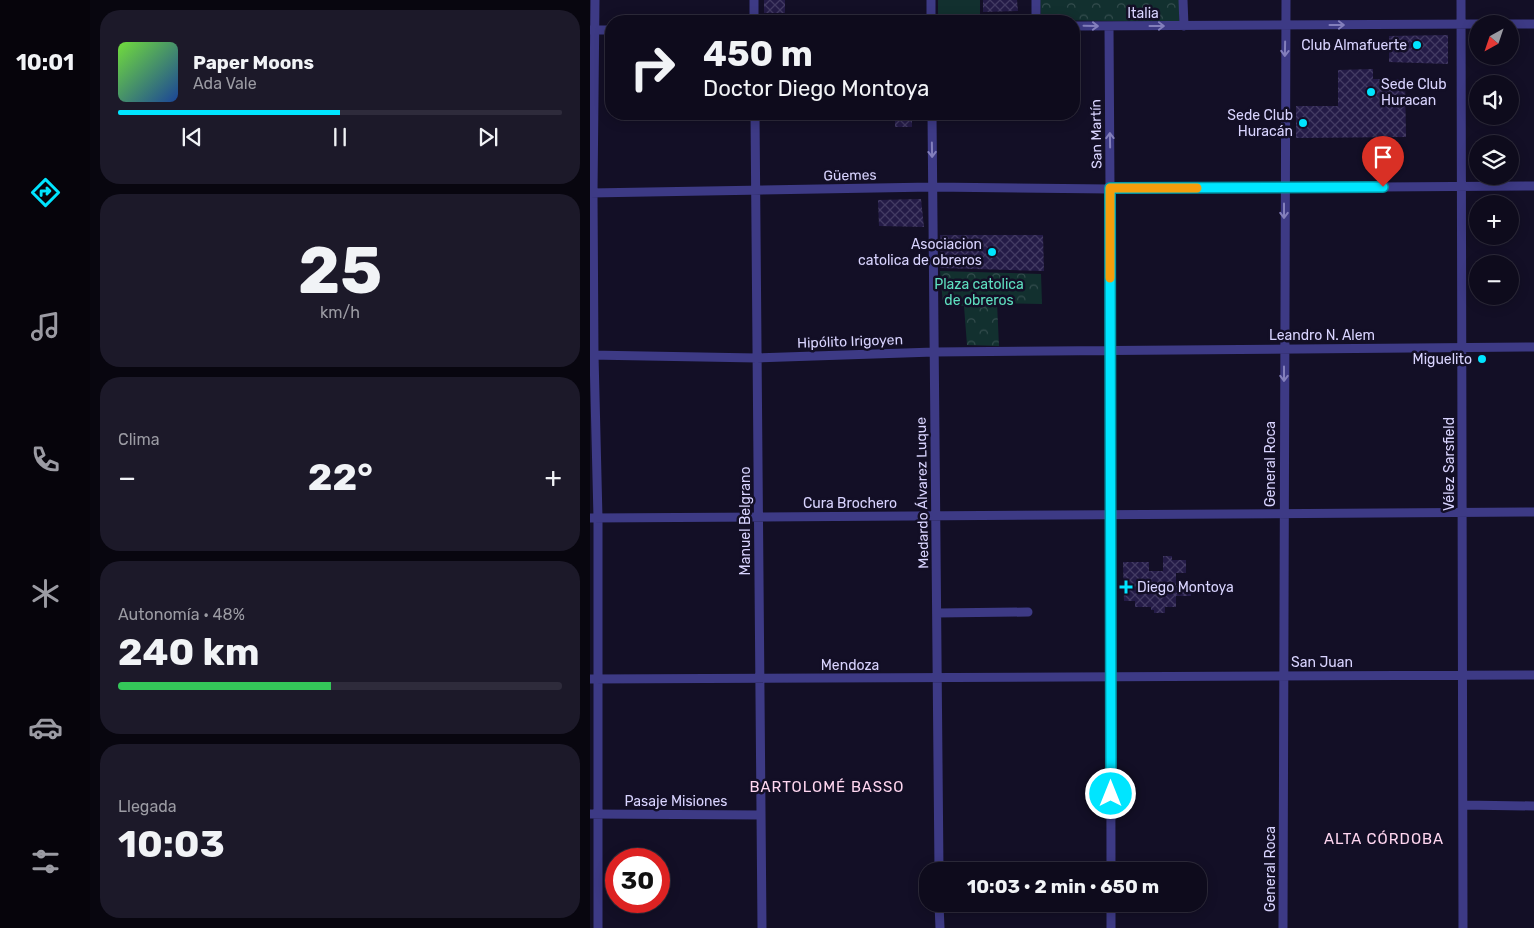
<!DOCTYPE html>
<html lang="es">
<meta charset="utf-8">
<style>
:root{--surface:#0e0b1c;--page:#1c1929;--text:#f1f3f6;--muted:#9b9ba3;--line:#2e2b3b;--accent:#00e5ff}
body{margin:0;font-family:Rubik,sans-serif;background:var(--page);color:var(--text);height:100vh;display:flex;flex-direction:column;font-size:19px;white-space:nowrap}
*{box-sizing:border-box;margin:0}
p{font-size:16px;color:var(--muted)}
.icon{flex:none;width:28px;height:28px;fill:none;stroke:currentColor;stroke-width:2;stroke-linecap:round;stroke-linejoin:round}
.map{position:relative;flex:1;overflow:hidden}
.details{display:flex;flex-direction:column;gap:10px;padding:10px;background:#08060f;width:500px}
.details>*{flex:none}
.top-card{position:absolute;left:15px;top:15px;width:475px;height:105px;border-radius:20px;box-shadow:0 2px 12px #0003,0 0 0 1px var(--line);background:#0e0b1c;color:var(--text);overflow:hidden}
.needle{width:32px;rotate:220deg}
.controls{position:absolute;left:879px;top:15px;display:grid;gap:10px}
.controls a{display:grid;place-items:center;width:50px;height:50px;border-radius:50%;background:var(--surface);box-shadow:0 2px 12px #0003,0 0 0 1px var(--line);font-size:25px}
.speed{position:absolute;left:15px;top:848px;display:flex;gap:10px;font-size:25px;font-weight:700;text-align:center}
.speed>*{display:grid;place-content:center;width:65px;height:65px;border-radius:50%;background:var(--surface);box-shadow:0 2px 12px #0003,0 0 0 1px var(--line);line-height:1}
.speed .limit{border:8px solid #d22;background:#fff;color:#111}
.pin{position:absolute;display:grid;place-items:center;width:42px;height:42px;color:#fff;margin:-51px -21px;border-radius:50% 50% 50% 0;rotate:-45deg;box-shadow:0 0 5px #0007}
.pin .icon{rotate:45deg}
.me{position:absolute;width:55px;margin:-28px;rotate:0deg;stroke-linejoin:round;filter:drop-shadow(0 0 4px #0008)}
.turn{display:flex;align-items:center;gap:18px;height:105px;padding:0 15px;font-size:22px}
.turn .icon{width:65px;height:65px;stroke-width:2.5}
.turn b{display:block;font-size:35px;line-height:42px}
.big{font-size:38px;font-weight:700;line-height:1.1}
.details .tile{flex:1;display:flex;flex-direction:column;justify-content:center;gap:8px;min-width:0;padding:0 18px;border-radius:20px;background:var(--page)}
.details .dial{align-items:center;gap:0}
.dial b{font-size:65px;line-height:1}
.song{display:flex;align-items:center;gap:15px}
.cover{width:60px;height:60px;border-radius:8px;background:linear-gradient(135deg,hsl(100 70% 55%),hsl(220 70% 35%))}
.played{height:5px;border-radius:2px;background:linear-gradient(90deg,var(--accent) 50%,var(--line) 50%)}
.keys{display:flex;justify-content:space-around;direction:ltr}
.heat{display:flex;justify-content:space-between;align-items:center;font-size:28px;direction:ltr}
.charge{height:8px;border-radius:4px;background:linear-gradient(90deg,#34c759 48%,var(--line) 0)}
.trip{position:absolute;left:329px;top:862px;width:288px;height:50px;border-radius:20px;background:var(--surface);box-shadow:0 2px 12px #0003,0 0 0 1px var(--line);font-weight:700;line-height:50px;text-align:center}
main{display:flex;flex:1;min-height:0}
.tabs{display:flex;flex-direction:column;width:90px;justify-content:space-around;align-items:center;background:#06040b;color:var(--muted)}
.tabs .icon{width:35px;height:35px}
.tabs .on{color:var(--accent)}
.tabs b{font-size:22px;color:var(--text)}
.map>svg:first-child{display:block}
.park{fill:url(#park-crowns)}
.garden{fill:#12302f}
.building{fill:url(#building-cross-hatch)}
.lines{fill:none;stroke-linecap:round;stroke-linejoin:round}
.street{stroke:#3d3a85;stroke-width:9}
.oneway{stroke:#837fbc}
.route-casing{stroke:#0095a6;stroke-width:12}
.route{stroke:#00e5ff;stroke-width:9}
.slow{stroke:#f59e0b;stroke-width:9}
.poi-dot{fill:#00e5ff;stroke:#130f26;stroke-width:2}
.labels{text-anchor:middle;stroke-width:5;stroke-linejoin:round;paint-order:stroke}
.street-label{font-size:14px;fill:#d9d4ff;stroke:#130f26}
.poi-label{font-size:14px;fill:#d9d4ff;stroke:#130f26;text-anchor:end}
.park-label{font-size:14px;fill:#5fe0c0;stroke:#130f26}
.neighbourhood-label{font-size:15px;letter-spacing:1px;fill:#ffd6f0;stroke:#130f26}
</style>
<main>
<nav class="tabs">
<b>10:01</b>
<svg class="icon on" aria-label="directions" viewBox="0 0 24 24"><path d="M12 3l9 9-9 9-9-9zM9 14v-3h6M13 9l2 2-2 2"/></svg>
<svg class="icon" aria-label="music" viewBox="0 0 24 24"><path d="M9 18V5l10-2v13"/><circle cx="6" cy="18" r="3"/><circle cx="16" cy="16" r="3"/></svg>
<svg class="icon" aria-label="phone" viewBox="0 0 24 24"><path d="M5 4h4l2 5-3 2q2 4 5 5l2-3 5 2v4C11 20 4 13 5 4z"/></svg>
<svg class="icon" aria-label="climate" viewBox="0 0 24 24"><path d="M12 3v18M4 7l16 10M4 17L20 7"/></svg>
<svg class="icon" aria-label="car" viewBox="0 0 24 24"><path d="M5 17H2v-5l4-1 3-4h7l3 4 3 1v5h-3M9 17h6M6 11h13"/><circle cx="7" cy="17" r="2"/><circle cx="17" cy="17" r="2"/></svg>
<svg class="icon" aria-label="filters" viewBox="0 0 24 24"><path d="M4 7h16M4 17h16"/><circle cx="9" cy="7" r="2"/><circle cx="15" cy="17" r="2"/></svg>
</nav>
<section class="details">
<div class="tile">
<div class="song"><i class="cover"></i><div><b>Paper Moons</b><p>Ada Vale</p></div></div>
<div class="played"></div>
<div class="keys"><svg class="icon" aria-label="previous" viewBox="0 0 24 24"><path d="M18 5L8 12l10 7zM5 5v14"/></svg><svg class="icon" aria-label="pause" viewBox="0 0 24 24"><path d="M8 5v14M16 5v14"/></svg><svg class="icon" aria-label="next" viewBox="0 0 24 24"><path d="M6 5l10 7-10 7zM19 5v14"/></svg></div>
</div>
<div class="tile dial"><b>25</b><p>km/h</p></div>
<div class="tile"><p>Clima</p>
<div class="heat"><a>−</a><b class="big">22°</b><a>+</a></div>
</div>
<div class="tile"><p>Autonomía · 48%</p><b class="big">240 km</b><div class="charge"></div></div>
<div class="tile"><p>Llegada</p><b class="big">10:03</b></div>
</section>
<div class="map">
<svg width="944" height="928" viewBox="0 0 944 928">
<defs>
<pattern id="park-crowns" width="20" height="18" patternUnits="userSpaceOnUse" patternTransform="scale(1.25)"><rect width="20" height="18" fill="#12302f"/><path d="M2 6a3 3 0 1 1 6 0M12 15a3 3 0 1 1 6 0" fill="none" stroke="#344d4e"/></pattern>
<pattern id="building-cross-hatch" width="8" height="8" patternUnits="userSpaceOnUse" patternTransform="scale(1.25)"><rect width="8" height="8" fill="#241b47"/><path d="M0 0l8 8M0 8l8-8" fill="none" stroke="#433b63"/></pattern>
</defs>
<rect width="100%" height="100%" fill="#130f26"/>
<!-- park -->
<path class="park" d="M 450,0 L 589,0 L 589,22 L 451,20 Z
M 350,271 L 451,274 L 452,304 L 407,303 L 409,346 L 377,345 L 374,306 L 353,304 Z"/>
<!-- garden -->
<path class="garden" d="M 348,0 L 390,0 L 390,20 L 348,21 Z"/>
<!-- building -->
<path class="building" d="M 174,0 L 195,0 L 195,13 L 174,13 Z
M 393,0 L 427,0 L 428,11 L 393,12 Z
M 858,35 L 858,64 L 799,62 L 799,36 Z
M 783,69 L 783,79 L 815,79 L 816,137 L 706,138 L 706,106 L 748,106 L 748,70 Z
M 305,114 L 322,114 L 322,127 L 305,127 Z
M 331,199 L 334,227 L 289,226 L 288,200 Z
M 350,235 L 453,235 L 454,271 L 350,268 Z
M 573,556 L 582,556 L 582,560 L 596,560 L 596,573 L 586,573 L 586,586 L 601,586 L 601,596 L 586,596 L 586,607 L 575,607 L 575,613 L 564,613 L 564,610 L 561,610 L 561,607 L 545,607 L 545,601 L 534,601 L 533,562 L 559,562 L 559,571 L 573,571 Z"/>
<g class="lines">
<!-- street -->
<path class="street" d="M 5,0 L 3,193 L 4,355 L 8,518 L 8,928
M 164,0 L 164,21
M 446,0 L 446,21
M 593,0 L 594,26
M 871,0 L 873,928
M 341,21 L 341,0
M 917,24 L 944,24
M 484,26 L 888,24
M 519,27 L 520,189 L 521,871
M 0,30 L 21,30
M 165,114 L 172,928
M 342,114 L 349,871
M 0,193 L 342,187 L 520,189 L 944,186
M 0,355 L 167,358 L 344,352 L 944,347
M 0,518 L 944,512
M 347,613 L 438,612
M 0,679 L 944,675
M 873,805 L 944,806
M 0,814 L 171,815
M 349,904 L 350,928
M 521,904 L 521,928
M 693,928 L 696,0"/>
</g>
<!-- one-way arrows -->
<defs><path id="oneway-shaft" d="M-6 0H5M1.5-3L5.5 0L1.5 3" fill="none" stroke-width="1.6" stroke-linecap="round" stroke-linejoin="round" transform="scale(1.25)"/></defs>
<g class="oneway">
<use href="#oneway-shaft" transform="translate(747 25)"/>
<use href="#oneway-shaft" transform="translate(501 26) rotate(1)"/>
<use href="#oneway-shaft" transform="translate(567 26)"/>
<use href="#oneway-shaft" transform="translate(695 49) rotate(91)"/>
<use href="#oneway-shaft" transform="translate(520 140) rotate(-91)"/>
<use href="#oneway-shaft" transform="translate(342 150) rotate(89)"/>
<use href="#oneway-shaft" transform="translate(694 211) rotate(90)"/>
<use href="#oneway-shaft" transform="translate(694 374) rotate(90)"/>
</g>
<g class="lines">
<!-- route casing -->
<g class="route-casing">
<path id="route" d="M 521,794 L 520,188 L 793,187"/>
</g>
<!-- route -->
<use href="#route" class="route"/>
<!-- slow -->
<path class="slow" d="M 520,278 L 520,188 L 607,188"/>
</g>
<!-- markers -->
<g class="poi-dot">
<circle cx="827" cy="45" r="5"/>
<circle cx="781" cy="92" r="5"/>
<circle cx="713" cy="123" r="5"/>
<circle cx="402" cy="252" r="5"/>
<circle cx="892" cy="359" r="5"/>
<path d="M533.5 579.5h5v5h5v5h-5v5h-5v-5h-5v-5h5z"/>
</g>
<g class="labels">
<!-- street labels -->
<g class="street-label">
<text x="553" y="18">Italia</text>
<text transform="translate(506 134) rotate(-91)" y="5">San Martín</text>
<text transform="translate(260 175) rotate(-1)" y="5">Güemes</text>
<text x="732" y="340">Leandro N. Alem</text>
<text transform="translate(260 341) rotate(-2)" y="5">Hipólito Irigoyen</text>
<text transform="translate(680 464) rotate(-90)" y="5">General Roca</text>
<text transform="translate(859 464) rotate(-90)" y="5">Vélez Sarsfield</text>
<text transform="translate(332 493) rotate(-91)" y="5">Medardo Álvarez Luque</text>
<text x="260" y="508">Cura Brochero</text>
<text transform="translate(155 521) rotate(-90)" y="5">Manuel Belgrano</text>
<text x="732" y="667">San Juan</text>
<text x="260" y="670">Mendoza</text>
<text x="86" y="806">Pasaje Misiones</text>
<text transform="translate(680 869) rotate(-90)" y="5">General Roca</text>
</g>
<!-- poi labels -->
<g class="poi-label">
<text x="817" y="50">Club Almafuerte</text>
<text x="791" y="89" text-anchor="start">Sede Club<tspan x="791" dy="16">Huracan</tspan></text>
<text x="703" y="120">Sede Club<tspan x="703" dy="16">Huracán</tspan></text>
<text x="392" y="249">Asociacion<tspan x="392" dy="16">catolica de obreros</tspan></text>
<text x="882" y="364">Miguelito</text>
<text x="547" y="592" text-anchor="start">Diego Montoya</text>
</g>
<!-- park labels -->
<g class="park-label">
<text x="389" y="289">Plaza catolica<tspan x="389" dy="16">de obreros</tspan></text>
</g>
<!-- neighbourhood labels -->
<g class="neighbourhood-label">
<text x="237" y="792">BARTOLOMÉ BASSO</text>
<text x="794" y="844">ALTA CÓRDOBA</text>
</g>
</g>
</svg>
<div class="controls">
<a><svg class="needle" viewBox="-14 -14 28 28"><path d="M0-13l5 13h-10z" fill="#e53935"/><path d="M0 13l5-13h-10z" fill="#9b9ba3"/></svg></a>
<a><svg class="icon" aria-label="sound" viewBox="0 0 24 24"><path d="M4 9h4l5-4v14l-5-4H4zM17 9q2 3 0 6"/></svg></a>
<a><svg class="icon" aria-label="layers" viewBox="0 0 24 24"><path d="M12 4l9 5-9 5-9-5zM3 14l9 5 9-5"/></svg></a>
<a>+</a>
<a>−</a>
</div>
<div class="speed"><div class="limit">30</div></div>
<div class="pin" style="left:793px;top:187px;background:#d93025"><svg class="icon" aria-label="arrive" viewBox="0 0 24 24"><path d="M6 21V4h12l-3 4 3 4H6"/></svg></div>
<svg class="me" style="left:521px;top:794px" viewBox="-20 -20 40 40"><circle r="17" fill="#00e5ff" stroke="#fff" stroke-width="3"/><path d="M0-11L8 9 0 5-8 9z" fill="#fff"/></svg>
<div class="trip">10:03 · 2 min · 650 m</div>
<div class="top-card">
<div class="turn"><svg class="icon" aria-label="right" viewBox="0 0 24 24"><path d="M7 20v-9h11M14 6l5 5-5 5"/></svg><div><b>450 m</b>Doctor Diego Montoya</div></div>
</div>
</div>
</main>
